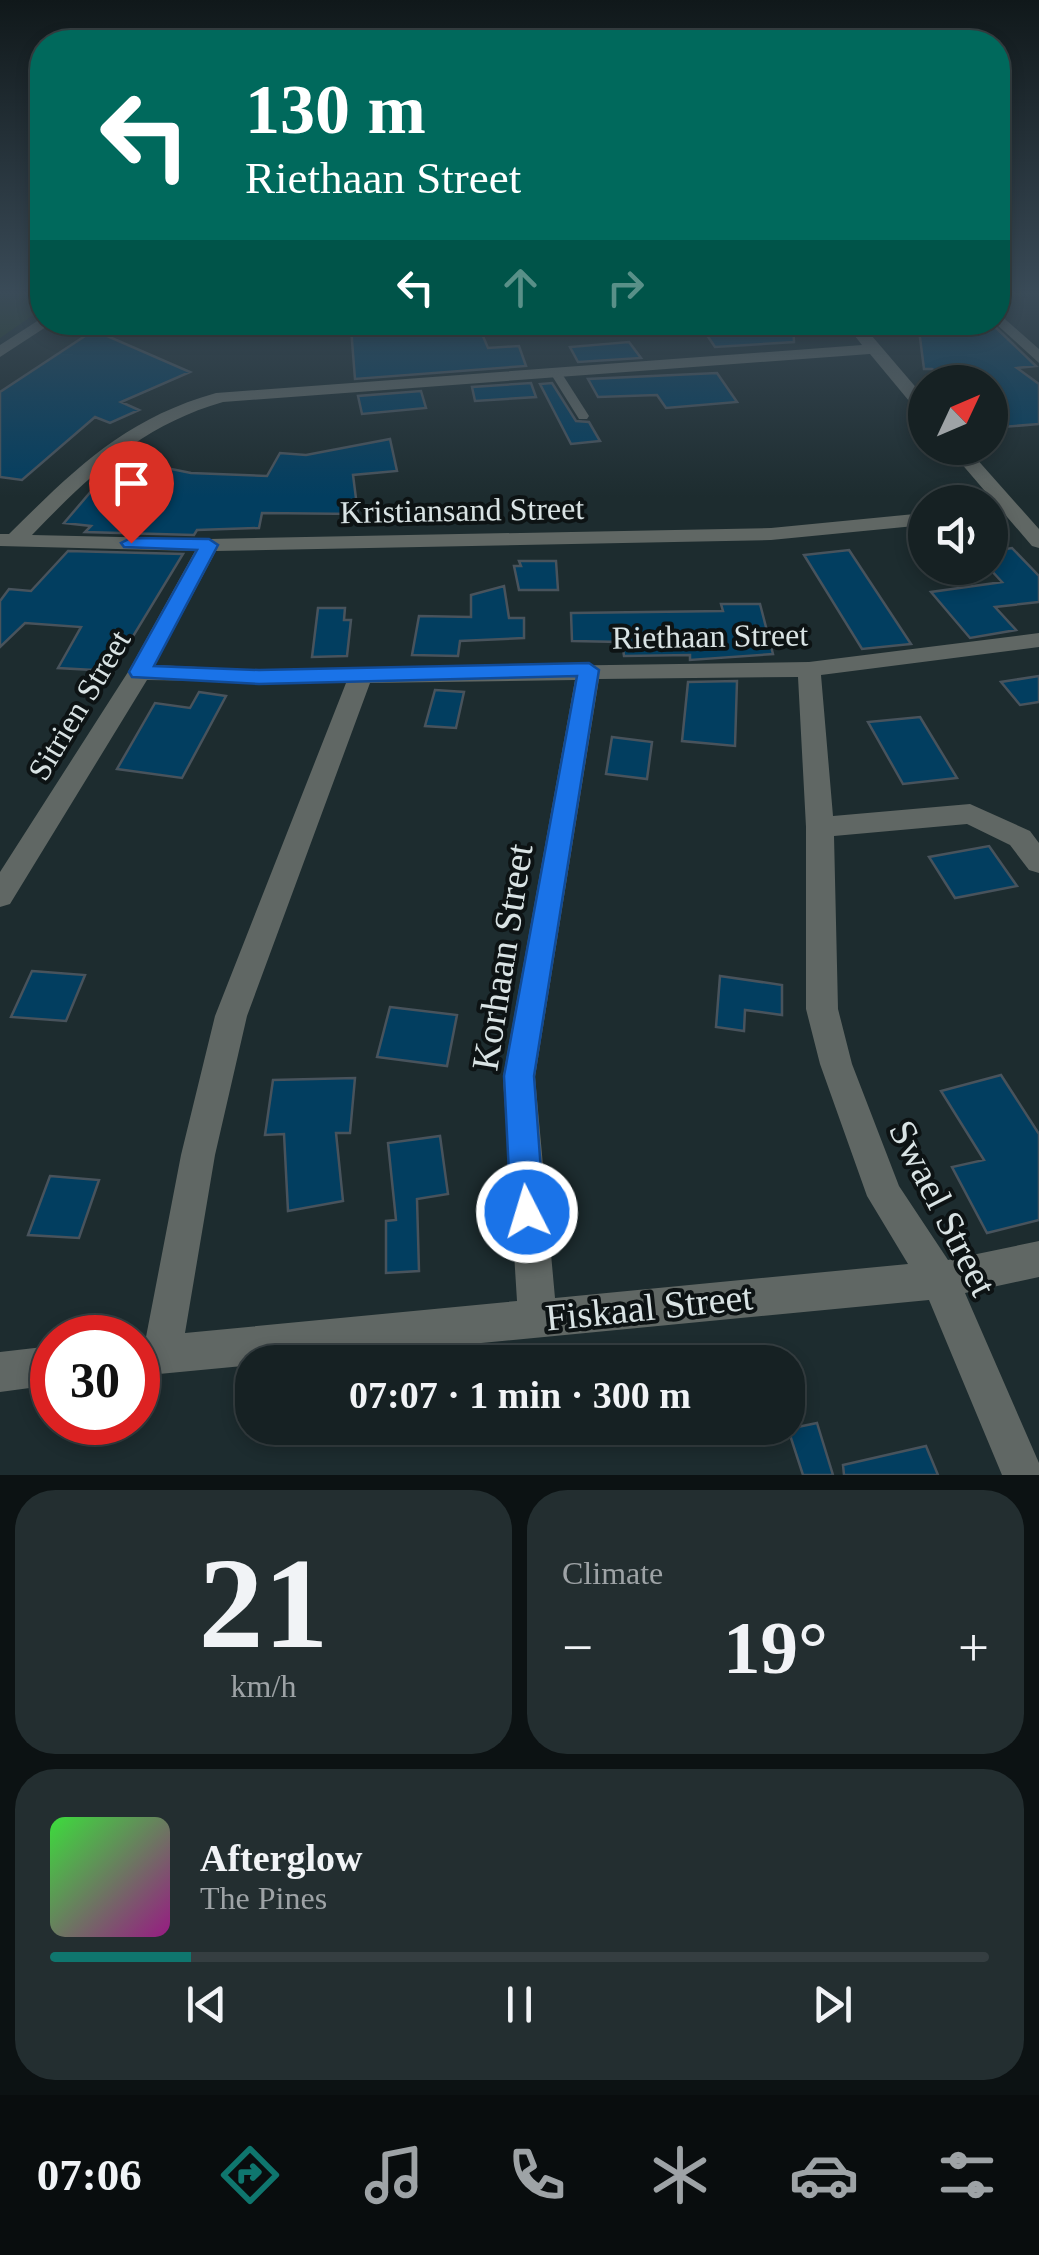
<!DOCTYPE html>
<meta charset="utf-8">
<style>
:root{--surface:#162123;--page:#232e30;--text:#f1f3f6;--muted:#9ea3a6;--line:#353e41;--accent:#0f766e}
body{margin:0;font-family:Georgia,serif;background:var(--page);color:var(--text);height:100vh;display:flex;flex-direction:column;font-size:38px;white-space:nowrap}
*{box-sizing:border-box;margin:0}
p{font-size:32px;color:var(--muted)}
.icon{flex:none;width:55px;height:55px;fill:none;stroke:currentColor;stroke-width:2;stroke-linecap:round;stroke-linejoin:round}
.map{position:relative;height:1475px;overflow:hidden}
.details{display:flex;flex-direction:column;gap:15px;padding:15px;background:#0c1213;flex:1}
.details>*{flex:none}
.hud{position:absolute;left:30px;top:30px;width:980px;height:305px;border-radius:40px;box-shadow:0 5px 15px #0003,0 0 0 2px var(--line);background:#00695c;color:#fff;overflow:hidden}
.needle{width:65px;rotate:46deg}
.controls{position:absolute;left:908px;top:365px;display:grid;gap:20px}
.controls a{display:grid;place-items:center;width:100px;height:100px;border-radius:50%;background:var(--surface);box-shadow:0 5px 15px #0003,0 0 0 2px var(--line);font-size:50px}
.speed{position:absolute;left:30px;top:1315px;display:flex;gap:20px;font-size:50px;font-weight:700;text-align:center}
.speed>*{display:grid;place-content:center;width:130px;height:130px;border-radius:50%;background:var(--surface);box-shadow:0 5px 15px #0003,0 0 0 2px var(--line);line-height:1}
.speed .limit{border:15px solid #d22;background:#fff;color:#111}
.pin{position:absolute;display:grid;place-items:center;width:85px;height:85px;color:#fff;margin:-102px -42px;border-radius:50% 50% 50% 0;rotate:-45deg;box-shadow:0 0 10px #0007}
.pin .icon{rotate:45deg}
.me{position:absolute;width:110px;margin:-55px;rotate:355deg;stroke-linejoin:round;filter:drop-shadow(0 0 8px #0008)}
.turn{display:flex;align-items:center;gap:35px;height:210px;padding:0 50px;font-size:45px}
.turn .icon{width:130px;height:130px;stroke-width:2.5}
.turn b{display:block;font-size:70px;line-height:85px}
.lanes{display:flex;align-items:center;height:95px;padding:0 50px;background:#0003;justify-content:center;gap:50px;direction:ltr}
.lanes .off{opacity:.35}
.big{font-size:75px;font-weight:700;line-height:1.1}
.details .widget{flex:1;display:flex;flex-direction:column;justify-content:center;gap:15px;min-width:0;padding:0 35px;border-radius:40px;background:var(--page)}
.details .dial{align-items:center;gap:0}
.dial b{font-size:130px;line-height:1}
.song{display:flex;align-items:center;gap:30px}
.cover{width:120px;height:120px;border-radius:15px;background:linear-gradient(135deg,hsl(120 70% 55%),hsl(310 70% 35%))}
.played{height:10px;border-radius:5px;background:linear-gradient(90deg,var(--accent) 15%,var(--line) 15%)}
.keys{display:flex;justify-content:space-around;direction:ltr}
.heat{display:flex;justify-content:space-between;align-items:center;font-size:55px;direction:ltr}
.details .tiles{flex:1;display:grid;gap:15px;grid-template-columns:1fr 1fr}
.widget:last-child{grid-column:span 2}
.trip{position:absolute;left:235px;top:1345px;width:570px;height:100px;border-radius:40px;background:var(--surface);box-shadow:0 5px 15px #0003,0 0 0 2px var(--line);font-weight:700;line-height:100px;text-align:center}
.tab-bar{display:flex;height:160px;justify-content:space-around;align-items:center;background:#090d0e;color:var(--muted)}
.tab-bar .icon{width:70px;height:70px}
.tab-bar .current{color:var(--accent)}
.tab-bar b{font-size:45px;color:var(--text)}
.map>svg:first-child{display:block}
.green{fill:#253c22}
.building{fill:#023e60;stroke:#48535c;stroke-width:2.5}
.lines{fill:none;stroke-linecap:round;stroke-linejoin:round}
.service{fill:#606764;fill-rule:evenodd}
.minor{fill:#606764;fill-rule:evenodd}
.tertiary{fill:#606764;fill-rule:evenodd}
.route{fill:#1a73e8;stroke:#114b97;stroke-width:2.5}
.labels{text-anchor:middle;stroke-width:8;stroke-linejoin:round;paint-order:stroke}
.street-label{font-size:32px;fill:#d9e3e4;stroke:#0d1314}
.near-street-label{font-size:38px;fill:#d9e3e4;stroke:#0d1314}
</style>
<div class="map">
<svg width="1039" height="1475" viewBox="0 0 1039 1475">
<rect width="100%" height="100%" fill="#1d2c2f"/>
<!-- green -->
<path class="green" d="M 0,291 L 20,291 L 42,309 L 0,338 Z"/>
<!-- building -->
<path class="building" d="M 385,322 L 477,322 L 488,348 L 519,346 L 526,366 L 355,379 L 351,328 Z
M 698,322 L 793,322 L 794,342 L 715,347 Z
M 918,322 L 990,322 L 1036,366 L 1017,368 L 1039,384 L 1039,424 L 990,428 L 990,382 L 950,382 L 932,369 L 924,369 Z
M 88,334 L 105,335 L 190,372 L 121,402 L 139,410 L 110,423 L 95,417 L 22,480 L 0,477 L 0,392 Z
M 629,342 L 641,358 L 578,362 L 570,347 Z
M 717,373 L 737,402 L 666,408 L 657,395 L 598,397 L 588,379 Z
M 531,383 L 536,397 L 475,401 L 472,387 Z
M 552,383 L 576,421 L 589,422 L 600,441 L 571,444 L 540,384 Z
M 421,391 L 426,408 L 362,414 L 358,396 Z
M 390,439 L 397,471 L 353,475 L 358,514 L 262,513 L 259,528 L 197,530 L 194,535 L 85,532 L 91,526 L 64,523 L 105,475 L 113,476 L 132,461 L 191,473 L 267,476 L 280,453 L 306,455 Z
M 990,533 L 1006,549 L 1012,548 L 1039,576 L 1039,602 L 995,607 L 1016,630 L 970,638 L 931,592 L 1002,582 L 990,569 Z
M 849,550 L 911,644 L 862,649 L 804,555 Z
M 68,551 L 183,554 L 112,671 L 58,668 L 81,627 L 25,623 L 0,647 L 0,601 L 9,589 L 31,591 Z
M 519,561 L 556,561 L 558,590 L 519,590 L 514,566 L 521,566 Z
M 504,586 L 509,618 L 524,618 L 524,638 L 460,641 L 458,656 L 412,655 L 419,616 L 471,617 L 471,595 Z
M 721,604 L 760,604 L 773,654 L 690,660 L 690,655 L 624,656 L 622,642 L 572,641 L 571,613 L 723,611 Z
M 318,608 L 345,608 L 344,620 L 351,620 L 347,656 L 312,657 Z
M 1039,676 L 1039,702 L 1020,705 L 1001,682 Z
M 737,681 L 735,746 L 682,741 L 688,682 Z
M 435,690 L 464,692 L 456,728 L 425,726 Z
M 199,692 L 226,696 L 182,778 L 117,769 L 155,703 L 190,708 Z
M 920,717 L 957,778 L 903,784 L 868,722 Z
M 612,737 L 652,742 L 647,779 L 606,774 Z
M 989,846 L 1017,886 L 955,898 L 929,857 Z
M 32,971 L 85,975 L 66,1021 L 11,1017 Z
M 720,976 L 782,985 L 782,1015 L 745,1010 L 744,1031 L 716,1027 Z
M 390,1007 L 457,1015 L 447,1066 L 377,1057 Z
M 1001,1075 L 1039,1134 L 1039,1220 L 987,1233 L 952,1167 L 984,1160 L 941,1091 Z
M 355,1078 L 350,1133 L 336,1133 L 343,1201 L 288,1211 L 284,1134 L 265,1135 L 273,1080 Z
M 440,1136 L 448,1194 L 417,1199 L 419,1271 L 386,1273 L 386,1221 L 396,1220 L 388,1143 Z
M 50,1176 L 99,1180 L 79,1238 L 28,1235 Z
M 817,1423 L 833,1475 L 803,1475 L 788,1429 Z
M 926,1446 L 938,1475 L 844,1475 L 843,1465 Z"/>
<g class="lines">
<!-- service -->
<path class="service" d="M 551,369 L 559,369 L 589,416 L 587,419 L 579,419 L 549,371 Z"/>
<!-- minor -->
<path class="minor" d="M 998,313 L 1039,349 L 1039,363 L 994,322 L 998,322 Z
M 844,322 L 860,322 L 925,398 L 925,414 L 919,413 L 870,354 L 223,402 C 142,425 89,476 32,535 L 209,539 L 771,528 L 925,513 L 925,525 L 771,540 L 216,551 L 155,665 L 259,670 L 809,662 L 1039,633 L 1039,647 L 821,675 L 833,816 L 970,804 L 1030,831 L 1039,843 L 1039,873 L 1029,870 L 1010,845 L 967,824 L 834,836 L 838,1009 L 852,1064 L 899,1186 L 948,1260 L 1039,1241 L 1039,1277 L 965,1293 L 1039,1463 L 1039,1475 L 1002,1475 L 929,1300 L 138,1376 L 138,1338 L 146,1337 L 181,1155 L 215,1016 L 346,683 L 147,680 L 10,904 L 0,907 L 0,872 L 128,672 L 195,551 L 0,546 L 0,534 L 9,534 C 75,469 124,419 216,393 L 862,345 ZM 798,677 L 806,827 L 806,1009 L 820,1064 L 867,1196 L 908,1264 L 555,1298 L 535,1077 L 599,679 ZM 575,680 L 503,1077 L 517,1301 L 185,1333 L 215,1155 L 247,1016 L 370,683 Z
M 948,448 L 967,448 L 1039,529 L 1039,548 L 1032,546 Z
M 52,1346 L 52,1385 L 0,1392 L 0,1352 Z"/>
<!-- tertiary -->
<path class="tertiary" d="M 42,318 L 42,322 L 51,322 L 49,325 L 0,357 L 0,345 Z"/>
</g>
<!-- sky -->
<linearGradient id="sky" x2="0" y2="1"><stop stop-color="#10181a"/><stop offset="0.59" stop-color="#3a4b58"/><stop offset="1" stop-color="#3a4b58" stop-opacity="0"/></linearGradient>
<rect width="1039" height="497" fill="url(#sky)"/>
<!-- route -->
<path class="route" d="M 131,538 L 209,539 L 218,545 L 154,666 L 259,670 L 589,663 L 599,670 L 534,1076 L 544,1212 L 539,1223 L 527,1227 L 516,1223 L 511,1212 L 504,1076 L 577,676 L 259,684 L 132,677 L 129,672 L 197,550 L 124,547 L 121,543 Z"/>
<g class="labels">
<!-- street labels -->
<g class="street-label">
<text transform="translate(462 510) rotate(-1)" y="11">Kristiansand Street</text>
<text transform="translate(710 636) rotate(-1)" y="11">Riethaan Street</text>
<text transform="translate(79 705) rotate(-59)" y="11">Sitrien Street</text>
</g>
<!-- near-street labels -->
<g class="near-street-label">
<text transform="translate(502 957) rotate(-81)" y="13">Korhaan Street</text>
<text transform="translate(943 1208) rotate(63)" y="13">Swael Street</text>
<text transform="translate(649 1307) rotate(-6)" y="13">Fiskaal Street</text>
</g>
</g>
</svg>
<div class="controls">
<a><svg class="needle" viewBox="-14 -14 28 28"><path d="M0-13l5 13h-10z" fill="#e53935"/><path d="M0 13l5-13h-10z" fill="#9ea3a6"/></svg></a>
<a><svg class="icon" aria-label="sound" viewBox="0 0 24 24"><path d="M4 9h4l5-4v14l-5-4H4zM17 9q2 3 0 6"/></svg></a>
</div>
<div class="speed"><div class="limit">30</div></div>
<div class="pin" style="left:131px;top:543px;background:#d93025"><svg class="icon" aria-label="arrive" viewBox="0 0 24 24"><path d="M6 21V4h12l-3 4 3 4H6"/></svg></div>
<svg class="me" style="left:527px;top:1212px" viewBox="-20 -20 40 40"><circle r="17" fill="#1a73e8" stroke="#fff" stroke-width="3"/><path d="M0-11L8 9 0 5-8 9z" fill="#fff"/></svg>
<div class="trip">07:07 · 1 min · 300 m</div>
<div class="hud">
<div class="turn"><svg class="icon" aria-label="left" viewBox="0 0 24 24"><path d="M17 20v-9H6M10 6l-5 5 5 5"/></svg><div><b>130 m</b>Riethaan Street</div></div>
<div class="lanes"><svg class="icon" aria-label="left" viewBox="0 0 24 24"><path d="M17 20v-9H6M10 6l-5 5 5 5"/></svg><svg class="icon off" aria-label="ahead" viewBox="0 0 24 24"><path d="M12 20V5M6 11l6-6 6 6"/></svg><svg class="icon off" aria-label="right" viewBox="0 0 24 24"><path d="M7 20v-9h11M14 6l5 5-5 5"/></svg></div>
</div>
</div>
<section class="details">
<div class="tiles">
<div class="widget dial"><b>21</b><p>km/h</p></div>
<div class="widget"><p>Climate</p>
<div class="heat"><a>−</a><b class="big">19°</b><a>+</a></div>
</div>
<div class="widget">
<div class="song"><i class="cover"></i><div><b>Afterglow</b><p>The Pines</p></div></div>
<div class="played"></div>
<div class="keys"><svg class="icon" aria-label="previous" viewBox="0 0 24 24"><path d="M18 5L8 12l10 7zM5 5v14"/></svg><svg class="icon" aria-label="pause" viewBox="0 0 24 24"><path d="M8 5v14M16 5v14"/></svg><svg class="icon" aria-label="next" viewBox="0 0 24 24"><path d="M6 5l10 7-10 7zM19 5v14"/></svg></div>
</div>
</div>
</section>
<nav class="tab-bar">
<b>07:06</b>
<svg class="icon current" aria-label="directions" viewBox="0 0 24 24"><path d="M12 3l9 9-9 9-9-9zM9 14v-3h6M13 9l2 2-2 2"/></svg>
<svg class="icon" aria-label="music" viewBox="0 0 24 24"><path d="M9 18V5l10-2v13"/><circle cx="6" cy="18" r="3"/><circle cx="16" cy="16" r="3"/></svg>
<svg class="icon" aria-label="phone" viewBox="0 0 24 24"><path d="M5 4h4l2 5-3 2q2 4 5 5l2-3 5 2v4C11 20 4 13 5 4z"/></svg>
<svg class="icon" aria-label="climate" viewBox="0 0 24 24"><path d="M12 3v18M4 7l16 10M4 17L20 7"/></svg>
<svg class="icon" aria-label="car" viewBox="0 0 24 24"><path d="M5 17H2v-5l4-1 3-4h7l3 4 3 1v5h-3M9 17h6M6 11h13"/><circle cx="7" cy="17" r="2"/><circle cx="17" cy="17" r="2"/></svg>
<svg class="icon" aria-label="filters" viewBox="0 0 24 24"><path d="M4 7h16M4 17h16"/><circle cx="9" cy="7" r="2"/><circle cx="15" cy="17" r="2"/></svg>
</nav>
